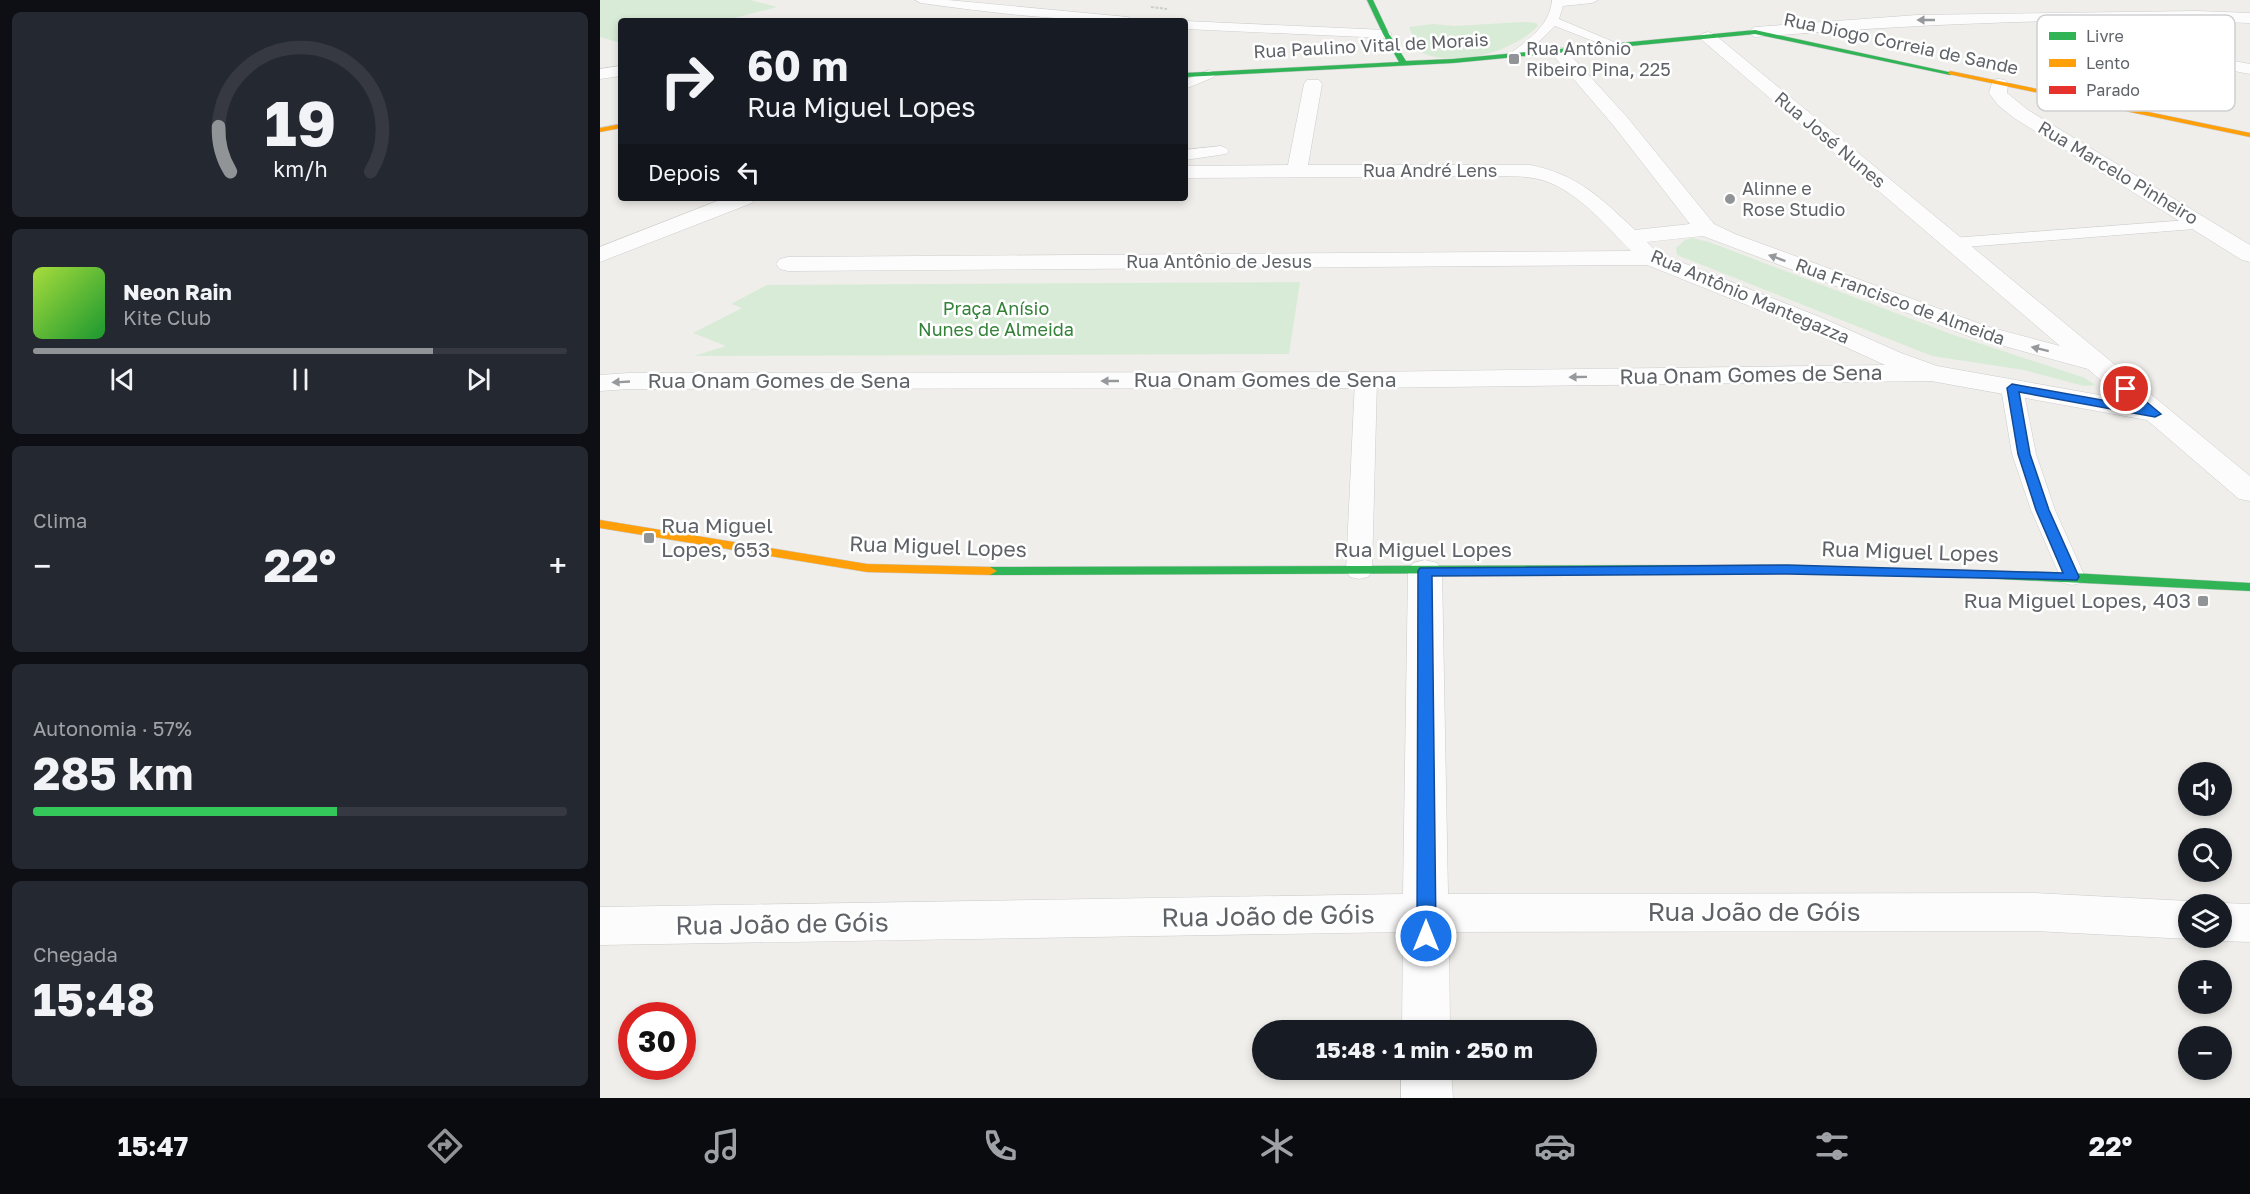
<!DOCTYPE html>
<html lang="pt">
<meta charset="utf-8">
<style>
:root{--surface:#171b24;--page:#242831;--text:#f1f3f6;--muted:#9ea1a6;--line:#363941;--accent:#919496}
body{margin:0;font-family:"Golos Text",sans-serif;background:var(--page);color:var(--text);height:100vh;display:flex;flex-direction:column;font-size:22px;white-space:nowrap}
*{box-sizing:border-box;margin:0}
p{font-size:20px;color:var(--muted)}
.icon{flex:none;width:33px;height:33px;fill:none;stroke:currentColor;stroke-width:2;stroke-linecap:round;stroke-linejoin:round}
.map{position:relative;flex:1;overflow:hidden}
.details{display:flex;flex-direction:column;gap:12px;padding:12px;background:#0d0f14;width:600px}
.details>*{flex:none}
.hud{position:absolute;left:18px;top:18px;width:570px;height:183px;border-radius:6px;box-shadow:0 3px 9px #0003;background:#171b24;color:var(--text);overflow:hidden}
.fabs{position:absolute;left:1578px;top:762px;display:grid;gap:12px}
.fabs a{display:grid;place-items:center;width:54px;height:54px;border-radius:50%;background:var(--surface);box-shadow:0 3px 9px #0003;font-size:30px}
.speed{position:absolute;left:18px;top:1002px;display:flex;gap:12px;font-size:30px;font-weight:700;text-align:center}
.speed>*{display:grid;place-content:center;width:78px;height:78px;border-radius:50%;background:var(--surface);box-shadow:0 3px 9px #0003;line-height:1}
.speed .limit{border:9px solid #d22;background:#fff;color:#111}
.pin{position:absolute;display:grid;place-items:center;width:51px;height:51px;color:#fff;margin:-26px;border:3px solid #fff;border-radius:50%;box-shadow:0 2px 6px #0007}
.me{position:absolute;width:66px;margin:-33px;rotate:0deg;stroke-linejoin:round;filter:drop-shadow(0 0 4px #0008)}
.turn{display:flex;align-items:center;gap:21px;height:126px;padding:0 30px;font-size:27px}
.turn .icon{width:78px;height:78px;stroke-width:2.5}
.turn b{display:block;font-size:42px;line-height:51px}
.then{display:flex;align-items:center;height:57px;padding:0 30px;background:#0003;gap:12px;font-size:22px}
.big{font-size:45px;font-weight:700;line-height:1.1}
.details .card{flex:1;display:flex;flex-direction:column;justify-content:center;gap:9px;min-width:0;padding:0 21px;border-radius:9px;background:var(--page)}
.details .dial{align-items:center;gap:0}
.dial svg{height:156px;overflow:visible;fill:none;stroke:var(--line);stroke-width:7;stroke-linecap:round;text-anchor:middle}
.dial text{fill:var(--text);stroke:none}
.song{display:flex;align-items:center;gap:18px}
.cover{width:72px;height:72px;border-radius:9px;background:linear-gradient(135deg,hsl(80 70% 55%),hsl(130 70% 35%))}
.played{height:6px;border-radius:3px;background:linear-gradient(90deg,var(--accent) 75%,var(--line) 75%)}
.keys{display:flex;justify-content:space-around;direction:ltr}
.heat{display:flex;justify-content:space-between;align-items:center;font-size:33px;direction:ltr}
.charge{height:9px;border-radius:4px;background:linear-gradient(90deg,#34c759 57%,var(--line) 0)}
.trip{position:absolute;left:652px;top:1020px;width:345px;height:60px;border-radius:30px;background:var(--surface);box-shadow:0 3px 9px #0003;font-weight:700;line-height:60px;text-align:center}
.menu{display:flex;height:96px;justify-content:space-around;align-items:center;background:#090b0e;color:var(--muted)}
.menu .icon{width:42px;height:42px}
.menu .selected{color:var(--accent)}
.menu b{font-size:27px;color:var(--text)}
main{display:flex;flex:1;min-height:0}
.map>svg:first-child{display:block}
.green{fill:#d8ebd6}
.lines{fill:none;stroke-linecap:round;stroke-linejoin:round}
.lane-casing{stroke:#cbcccc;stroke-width:1}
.street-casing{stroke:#cbcccc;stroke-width:1}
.fast-casing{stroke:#cacacb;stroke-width:1}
.slow-casing{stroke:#cacacb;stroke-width:1}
.jam-casing{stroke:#cacacb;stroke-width:1}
.path{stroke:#cacfcc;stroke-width:2;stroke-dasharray:3 1.5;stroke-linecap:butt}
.lane{fill:#fdfcfc;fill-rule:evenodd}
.street{fill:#fdfcfc;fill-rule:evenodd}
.fast{fill:#30b455;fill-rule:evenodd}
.slow{fill:#ff9f0a;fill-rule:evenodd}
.jam{fill:#e5322d;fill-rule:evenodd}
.oneway{fill:#96999c}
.route{fill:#1a73e8;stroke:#114b97;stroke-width:1.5}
.poi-dot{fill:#919496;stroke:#fff;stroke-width:2}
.labels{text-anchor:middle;stroke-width:5;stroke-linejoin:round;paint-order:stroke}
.far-street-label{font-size:18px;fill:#5f6368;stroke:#fff}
.far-poi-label{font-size:18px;fill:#5f6368;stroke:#fff;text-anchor:start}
.far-park-label{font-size:18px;fill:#348238;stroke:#fff}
.street-label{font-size:21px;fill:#5f6368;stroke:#fff}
.poi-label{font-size:21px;fill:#5f6368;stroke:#fff;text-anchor:start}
.near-street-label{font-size:26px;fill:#5f6368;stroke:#fff}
.key{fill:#fff;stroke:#cfd0d2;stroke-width:1.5}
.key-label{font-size:16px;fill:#5f6368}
</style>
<main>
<section class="details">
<div class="card dial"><svg viewBox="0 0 100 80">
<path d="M14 69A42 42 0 1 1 86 69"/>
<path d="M14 69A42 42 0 0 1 8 46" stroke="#919496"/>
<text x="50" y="56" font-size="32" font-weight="700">19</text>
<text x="50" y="72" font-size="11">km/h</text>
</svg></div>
<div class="card">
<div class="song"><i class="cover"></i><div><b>Neon Rain</b><p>Kite Club</p></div></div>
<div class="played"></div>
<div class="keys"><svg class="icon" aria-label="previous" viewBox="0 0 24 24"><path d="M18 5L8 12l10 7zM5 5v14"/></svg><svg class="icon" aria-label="pause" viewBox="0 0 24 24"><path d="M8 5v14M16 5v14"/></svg><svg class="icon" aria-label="next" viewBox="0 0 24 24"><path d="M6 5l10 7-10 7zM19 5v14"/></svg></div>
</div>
<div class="card"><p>Clima</p>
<div class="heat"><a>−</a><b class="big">22°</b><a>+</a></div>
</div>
<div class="card"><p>Autonomia · 57%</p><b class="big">285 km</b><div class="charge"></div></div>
<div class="card"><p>Chegada</p><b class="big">15:48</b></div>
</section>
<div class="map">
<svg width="1650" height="1098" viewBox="0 0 1650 1098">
<rect width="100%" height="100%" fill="#efeeea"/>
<!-- green -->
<path class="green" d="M 0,0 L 150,0 L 177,7 L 123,21 L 21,21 L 21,43 L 0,37 Z
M 923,22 L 936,23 L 938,26 C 911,53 855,68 820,52 L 809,27 L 833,24 L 854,26 Z
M 1092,238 L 1109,242 L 1351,334 L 1485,378 L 1495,385 L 1484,386 L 1424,370 L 1332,356 L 1077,255 L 1076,248 L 1085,240 Z
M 700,282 L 689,354 L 94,356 L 126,346 L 93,333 L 142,308 L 131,304 L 167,285 Z"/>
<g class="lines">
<!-- lane casing -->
<g class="lane-casing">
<path id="lane" d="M 315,0 L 348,0 L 528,17 L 534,21 C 462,21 392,13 321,3 Z
M 952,0 L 998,0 L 992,3 L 963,6 L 959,19 L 1021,45 L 1015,49 L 1011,48 L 955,26 L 922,58 L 912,58 L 911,55 L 912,52 C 931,38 950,24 952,0 Z
M 585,21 L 786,30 L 792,34 L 786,38 L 585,29 Z
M 609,70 L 616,74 L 614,77 L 585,89 L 585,80 Z
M 621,146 L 626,148 L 629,151 L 626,154 L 585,160 L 585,150 Z
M 1601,219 L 1607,220 L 1610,224 L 1607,228 L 1353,248 L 1347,247 L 1344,243 L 1347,239 L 1353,238 Z
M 766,374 L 773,376 L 777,380 L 772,571 L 768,577 L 759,579 L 750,577 L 746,571 L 755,380 L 759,376 Z
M 1412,382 L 1420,383 L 1423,388 L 1436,454 L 1455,510 L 1485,577 L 1481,583 L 1472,585 L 1463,583 L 1431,510 L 1412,454 L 1401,388 L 1404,383 Z"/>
</g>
<!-- street casing -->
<g class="street-casing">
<path id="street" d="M 1597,11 L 1650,13 L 1650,23 C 1485,16 1319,24 1155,37 L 1147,32 L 1155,27 L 1317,15 Z
M 1454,28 L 1650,64 L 1650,74 L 1448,36 L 1446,33 Z
M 1108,32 L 1114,34 L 1650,476 L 1650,501 L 1639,499 L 1547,420 L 1331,381 L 766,388 L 29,389 L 0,391 L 0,375 L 29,373 L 766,372 L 1285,365 L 1202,327 L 1047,265 L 188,271 L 180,269 L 176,264 L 180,259 L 188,257 L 1031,251 C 1007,227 980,194 948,182 C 932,176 914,176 897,176 L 585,178 L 585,166 L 688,165 L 704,84 L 707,80 L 719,80 L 722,84 L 708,165 L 930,165 C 977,174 1001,198 1035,230 L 1090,224 L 1013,125 L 952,54 L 950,51 L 952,48 L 964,48 L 1027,117 L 1114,224 L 1135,234 L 1389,327 L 1460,346 L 1102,40 L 1100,37 L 1102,34 ZM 1103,236 L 1371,337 L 1488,369 L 1522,399 L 1337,366 L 1301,353 L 1220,317 L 1058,253 L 1047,242 Z
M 21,66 L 21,76 L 0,79 L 0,69 Z
M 1399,79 L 1405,80 L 1408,84 L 1407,93 L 1428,110 L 1650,245 L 1650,262 L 1642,260 L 1414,118 L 1398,105 L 1389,93 L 1393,80 Z
M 125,198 L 155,198 L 152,203 L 0,262 L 0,247 Z
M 825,560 L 837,563 L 842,571 L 848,894 L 1435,893 L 1588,901 L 1599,904 L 1588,904 L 1588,938 L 1593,938 L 1588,939 L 1435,931 L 849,932 L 850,1030 L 802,1030 L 803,932 L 0,945 L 0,907 L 803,894 L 808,571 L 813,563 Z
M 1622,903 L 1650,904 L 1650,942 L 1622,941 L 1611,938 L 1622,938 L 1622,904 L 1617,904 Z
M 801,1070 L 851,1070 L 853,1098 L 801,1098 Z"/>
</g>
<!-- fast casing -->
<g class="fast-casing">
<path id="fast" d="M 767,0 L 773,0 L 789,34 L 806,61 L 853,59 L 1155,30 L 1353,73 L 1350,75 L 1155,34 L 853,63 L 585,77 L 585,73 L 799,62 L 783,34 Z
M 1160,565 L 1165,566 L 1167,569 L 1165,572 L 390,575 L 383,571 L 390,567 Z
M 1362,570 L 1472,573 L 1650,583 L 1650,591 L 1357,577 L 1355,574 Z"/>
</g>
<!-- slow casing -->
<g class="slow-casing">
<path id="slow" d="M 1350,71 L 1650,133 L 1650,137 L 1348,74 Z
M 21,124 L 21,128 L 0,132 L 0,128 Z
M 0,520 L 267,564 L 390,567 L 397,571 L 390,575 L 267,572 L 0,528 Z"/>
</g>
<!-- jam casing -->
<g class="jam-casing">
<path id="jam" d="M 1160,565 L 1362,570 L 1369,574 L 1362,578 L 1155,572 L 1153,569 L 1155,566 Z"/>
</g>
<!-- path -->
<path class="path" d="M 551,7 L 567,9"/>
<!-- lane -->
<use href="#lane" class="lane"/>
<!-- street -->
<use href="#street" class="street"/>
<!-- fast -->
<use href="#fast" class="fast"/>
<!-- slow -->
<use href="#slow" class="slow"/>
<!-- jam -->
<use href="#jam" class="jam"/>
</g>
<!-- one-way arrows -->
<defs><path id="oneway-solid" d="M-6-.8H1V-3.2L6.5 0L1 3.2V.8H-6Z" transform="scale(1.5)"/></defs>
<g class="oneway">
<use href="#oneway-solid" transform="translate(1326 20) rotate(-180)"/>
<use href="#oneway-solid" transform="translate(1177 258) rotate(-160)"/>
<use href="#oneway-solid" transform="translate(1440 349) rotate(-166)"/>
<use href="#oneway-solid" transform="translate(978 377) rotate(179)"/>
<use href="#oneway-solid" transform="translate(510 381) rotate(180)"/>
<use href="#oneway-solid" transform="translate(21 382) rotate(177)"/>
</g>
<!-- route -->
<path class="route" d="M 1412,384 L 1541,407 L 1520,389 L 1526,385 L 1561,414 L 1555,417 L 1419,392 L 1430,454 L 1449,510 L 1479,577 L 1477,580 L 1188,574 L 832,576 L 836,936 L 833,942 L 826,944 L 819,942 L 817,936 L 818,571 L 820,568 L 1188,565 L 1463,573 L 1436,510 L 1418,454 L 1407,388 Z"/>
<!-- markers -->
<g class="poi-dot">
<rect x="908" y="53" width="12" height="12" rx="3"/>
<circle cx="1130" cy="199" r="6"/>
<rect x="43" y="532" width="12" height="12" rx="3"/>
<rect x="1597" y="595" width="12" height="12" rx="3"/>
</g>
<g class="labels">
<!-- far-street labels -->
<g class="far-street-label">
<text transform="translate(1301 44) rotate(12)" y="6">Rua Diogo Correia de Sande</text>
<text transform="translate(771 46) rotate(-3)" y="6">Rua Paulino Vital de Morais</text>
<text transform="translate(1230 140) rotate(40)" y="6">Rua José Nunes</text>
<text x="830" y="177">Rua André Lens</text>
<text transform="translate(1518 173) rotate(31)" y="6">Rua Marcelo Pinheiro</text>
<text x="619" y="268">Rua Antônio de Jesus</text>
<text transform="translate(1150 297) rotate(23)" y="6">Rua Antônio Mantegazza</text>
<text transform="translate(1300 302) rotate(20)" y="6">Rua Francisco de Almeida</text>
</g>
<!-- far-poi labels -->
<g class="far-poi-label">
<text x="926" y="55">Rua Antônio<tspan x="926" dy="21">Ribeiro Pina, 225</tspan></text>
<text x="1142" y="195">Alinne e<tspan x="1142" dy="21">Rose Studio</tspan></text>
</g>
<!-- far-park labels -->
<g class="far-park-label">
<text x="396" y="315">Praça Anísio<tspan x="396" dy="21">Nunes de Almeida</tspan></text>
</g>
<!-- street labels -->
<g class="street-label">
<text transform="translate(1151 375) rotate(-1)" y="7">Rua Onam Gomes de Sena</text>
<text x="665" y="387">Rua Onam Gomes de Sena</text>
<text x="179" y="388">Rua Onam Gomes de Sena</text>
<text transform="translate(338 547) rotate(2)" y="7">Rua Miguel Lopes</text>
<text x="823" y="557">Rua Miguel Lopes</text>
<text transform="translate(1310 552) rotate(2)" y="7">Rua Miguel Lopes</text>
</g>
<!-- poi labels -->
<g class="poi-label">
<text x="61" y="533">Rua Miguel<tspan x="61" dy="24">Lopes, 653</tspan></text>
<text x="1591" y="608" text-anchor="end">Rua Miguel Lopes, 403</text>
</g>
<!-- near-street labels -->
<g class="near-street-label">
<text x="1154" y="921">Rua João de Góis</text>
<text transform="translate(668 916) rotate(-1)" y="9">Rua João de Góis</text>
<text transform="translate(182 924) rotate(-1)" y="9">Rua João de Góis</text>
</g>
</g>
<!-- legend -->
<rect x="1437" y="15" width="198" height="96" rx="9" class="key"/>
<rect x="1449" y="32" width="27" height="8" fill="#30b455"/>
<rect x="1449" y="59" width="27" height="8" fill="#ff9f0a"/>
<rect x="1449" y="86" width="27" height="8" fill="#e5322d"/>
<g class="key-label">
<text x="1486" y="42">Livre</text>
<text x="1486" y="69">Lento</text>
<text x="1486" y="96">Parado</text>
</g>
</svg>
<div class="fabs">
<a><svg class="icon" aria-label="sound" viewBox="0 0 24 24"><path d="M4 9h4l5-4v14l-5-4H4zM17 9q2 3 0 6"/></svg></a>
<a><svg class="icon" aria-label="search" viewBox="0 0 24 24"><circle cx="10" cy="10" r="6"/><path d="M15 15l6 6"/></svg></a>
<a><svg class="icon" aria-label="layers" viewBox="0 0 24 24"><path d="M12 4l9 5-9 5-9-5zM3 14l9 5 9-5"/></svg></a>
<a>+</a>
<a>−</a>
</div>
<div class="speed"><div class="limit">30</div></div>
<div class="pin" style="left:1526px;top:389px;background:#d93025"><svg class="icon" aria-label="arrive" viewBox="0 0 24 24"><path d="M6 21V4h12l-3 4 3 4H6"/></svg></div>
<svg class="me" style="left:826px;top:936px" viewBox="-20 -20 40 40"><circle r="17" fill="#1a73e8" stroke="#fff" stroke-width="3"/><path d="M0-11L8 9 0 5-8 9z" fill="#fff"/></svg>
<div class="trip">15:48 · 1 min · 250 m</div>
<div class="hud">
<div class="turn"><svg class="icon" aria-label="right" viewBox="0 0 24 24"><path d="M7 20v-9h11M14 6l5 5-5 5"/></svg><div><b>60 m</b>Rua Miguel Lopes</div></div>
<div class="then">Depois<svg class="icon" aria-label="left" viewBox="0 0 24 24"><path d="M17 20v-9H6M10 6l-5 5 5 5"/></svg></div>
</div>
</div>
</main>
<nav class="menu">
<b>15:47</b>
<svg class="icon selected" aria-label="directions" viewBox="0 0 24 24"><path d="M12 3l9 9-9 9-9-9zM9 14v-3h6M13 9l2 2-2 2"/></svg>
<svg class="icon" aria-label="music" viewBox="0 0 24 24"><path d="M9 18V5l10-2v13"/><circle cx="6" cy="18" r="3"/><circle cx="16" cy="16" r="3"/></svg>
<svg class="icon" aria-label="phone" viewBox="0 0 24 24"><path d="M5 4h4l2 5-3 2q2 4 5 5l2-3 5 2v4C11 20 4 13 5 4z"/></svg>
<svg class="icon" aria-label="climate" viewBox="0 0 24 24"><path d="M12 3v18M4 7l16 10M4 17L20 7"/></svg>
<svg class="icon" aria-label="car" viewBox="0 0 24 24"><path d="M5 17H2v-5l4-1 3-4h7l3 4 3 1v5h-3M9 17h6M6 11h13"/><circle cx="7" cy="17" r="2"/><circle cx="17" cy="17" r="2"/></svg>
<svg class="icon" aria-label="filters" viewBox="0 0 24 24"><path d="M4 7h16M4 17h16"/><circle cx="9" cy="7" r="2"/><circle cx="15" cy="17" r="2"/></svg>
<b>22°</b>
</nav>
